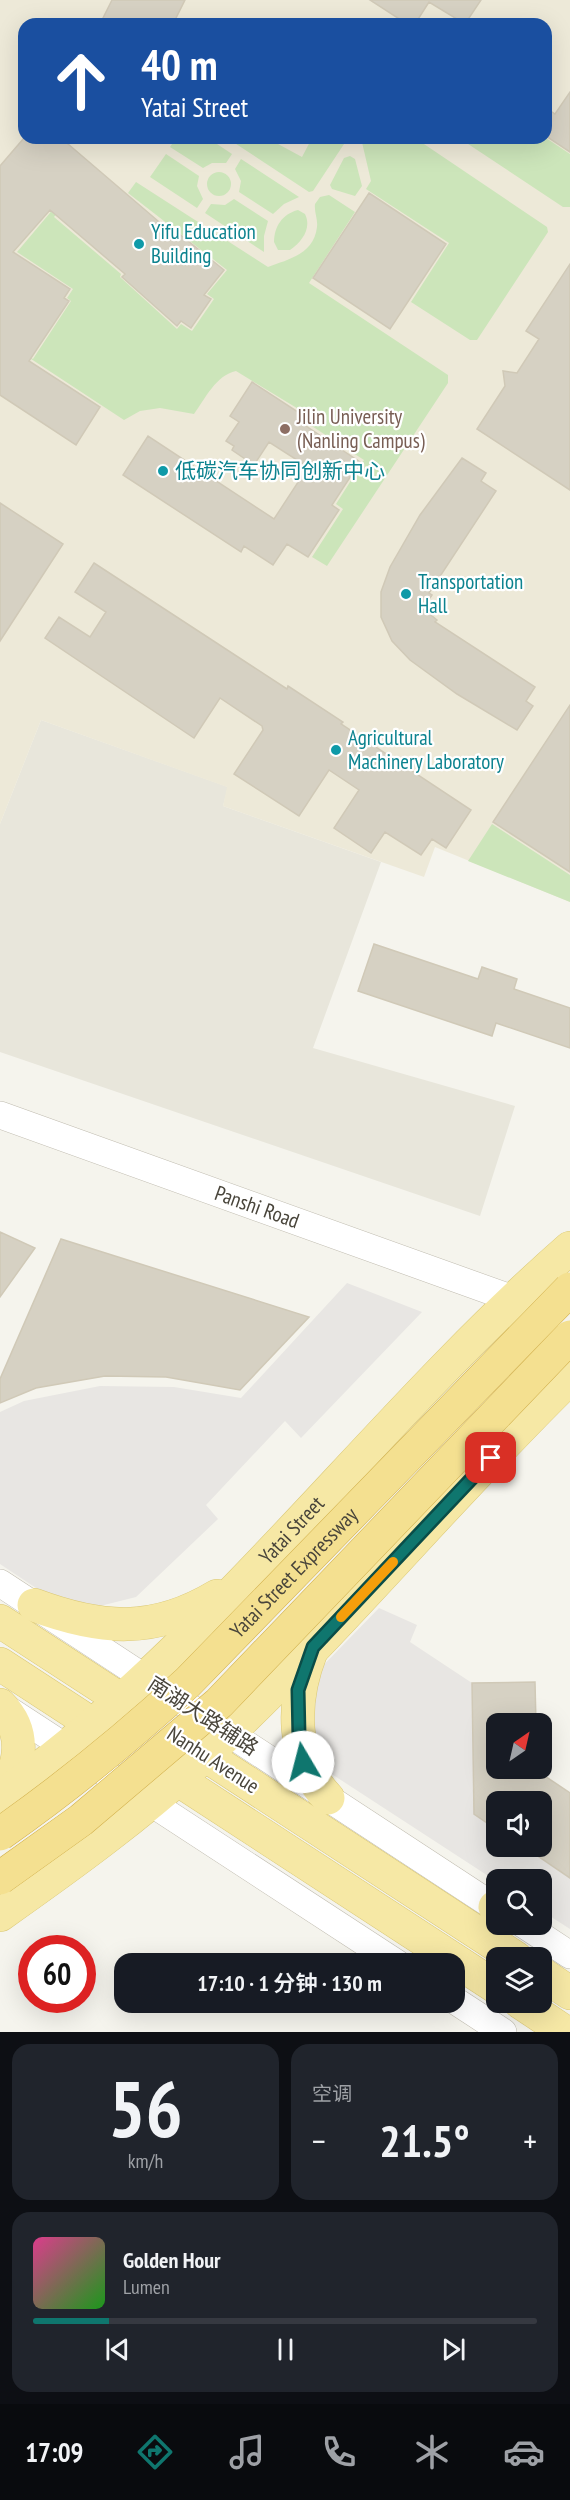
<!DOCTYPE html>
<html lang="zh">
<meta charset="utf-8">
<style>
:root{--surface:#171b24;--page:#20242c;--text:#f1f3f6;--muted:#9ea1a6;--line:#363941;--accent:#0f766e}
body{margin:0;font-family:"PT Sans Narrow","Noto Sans SC",sans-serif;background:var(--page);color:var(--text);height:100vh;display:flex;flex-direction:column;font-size:22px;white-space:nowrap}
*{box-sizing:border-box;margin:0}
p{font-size:20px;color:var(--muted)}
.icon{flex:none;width:33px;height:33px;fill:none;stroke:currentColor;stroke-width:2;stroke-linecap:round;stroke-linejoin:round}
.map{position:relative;height:2032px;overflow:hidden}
.drawer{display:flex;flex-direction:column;gap:12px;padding:12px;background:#0d0f14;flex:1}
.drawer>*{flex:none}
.hud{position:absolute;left:18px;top:18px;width:534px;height:126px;border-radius:18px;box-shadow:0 6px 24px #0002;background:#1a4fa0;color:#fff;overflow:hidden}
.needle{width:39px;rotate:34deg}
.tools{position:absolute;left:486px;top:1713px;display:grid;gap:12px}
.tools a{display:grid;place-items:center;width:66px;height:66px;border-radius:12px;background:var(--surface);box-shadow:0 6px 24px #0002;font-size:30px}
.speed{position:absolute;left:18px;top:1935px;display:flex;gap:12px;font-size:30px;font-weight:700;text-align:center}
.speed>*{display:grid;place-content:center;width:78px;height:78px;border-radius:50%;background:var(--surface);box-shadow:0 6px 24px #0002;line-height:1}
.speed .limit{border:9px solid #d22;background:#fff;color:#111}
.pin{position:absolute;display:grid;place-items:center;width:51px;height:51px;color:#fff;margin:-26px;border-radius:12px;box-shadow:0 3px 9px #0006}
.me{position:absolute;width:66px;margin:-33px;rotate:352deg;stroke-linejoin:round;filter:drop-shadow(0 0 4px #0008)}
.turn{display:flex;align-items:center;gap:21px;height:126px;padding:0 24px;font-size:27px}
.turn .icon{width:78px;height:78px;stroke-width:2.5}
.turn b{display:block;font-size:42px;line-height:51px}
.big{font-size:45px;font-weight:600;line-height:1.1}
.drawer .widget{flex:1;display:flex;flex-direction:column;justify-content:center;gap:9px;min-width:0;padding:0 21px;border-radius:18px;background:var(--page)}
.drawer .dial{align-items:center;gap:0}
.dial b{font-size:78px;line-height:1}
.song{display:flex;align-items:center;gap:18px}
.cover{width:72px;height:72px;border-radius:9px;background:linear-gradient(135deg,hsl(330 70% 55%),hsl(120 70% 35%))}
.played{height:6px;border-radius:3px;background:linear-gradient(90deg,var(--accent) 15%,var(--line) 15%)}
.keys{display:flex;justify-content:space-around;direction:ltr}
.heat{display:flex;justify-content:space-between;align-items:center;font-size:33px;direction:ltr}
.drawer .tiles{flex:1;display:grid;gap:12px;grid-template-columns:1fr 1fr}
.widget:last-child{grid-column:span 2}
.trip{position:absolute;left:114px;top:1953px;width:351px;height:60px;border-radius:18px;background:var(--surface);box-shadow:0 6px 24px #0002;font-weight:600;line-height:60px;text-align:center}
.tabs{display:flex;height:96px;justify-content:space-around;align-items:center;background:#090b0e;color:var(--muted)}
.tabs .icon{width:42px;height:42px}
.tabs .on{color:var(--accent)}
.tabs b{font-size:27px;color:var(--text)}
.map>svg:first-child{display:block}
.residential{fill:#e8e6db}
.education{fill:#ede9d8;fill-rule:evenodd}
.green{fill:#cce5ba}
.parking{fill:#e8e6e3}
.building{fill:#d6d1c3;stroke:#d0c9b7;stroke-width:1.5}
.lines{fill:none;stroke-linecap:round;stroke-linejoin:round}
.tertiary-casing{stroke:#c0bcb0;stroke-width:28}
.primary-casing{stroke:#dac876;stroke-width:34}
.tertiary{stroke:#fff;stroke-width:27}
.primary{stroke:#f6e8a5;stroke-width:33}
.trunk-bridge-casing{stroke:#d1af4b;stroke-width:34;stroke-linecap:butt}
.trunk-bridge{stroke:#f4e090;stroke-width:33}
.route-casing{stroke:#0a4d48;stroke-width:15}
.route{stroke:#0f766e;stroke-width:10}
.slow{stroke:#f59e0b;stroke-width:10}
.culture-dot{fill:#0f9aa8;stroke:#fff;stroke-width:2}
.education-dot{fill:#8d6e63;stroke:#fff;stroke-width:2}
.labels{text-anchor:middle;stroke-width:4.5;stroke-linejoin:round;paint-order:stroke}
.culture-label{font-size:21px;fill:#0d838f;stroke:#fff;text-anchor:start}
.education-label{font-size:21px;fill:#785e54;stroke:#fff;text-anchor:start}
.street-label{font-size:21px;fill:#49453b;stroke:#fff}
</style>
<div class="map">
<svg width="570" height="2032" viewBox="0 0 570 2032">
<rect width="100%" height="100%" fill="#f5f4ed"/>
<!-- residential -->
<path class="residential" d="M 41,720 L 228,787 L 223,806 L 381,862 L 313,1048 L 515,1106 L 480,1216 L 0,1052 L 0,824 Z"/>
<!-- education -->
<path class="education" d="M 0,0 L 570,0 L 570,902 L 435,847 L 424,877 L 223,806 L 227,787 L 41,720 L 0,824 ZM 24,24 L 546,24 L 546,138 L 24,138 Z"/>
<!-- green -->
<path class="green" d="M 176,138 L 208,138 L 232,154 L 226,163 L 212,163 L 203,168 L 170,147 Z
M 227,138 L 267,138 L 302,157 L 312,138 L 348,138 L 313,191 L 309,192 Z
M 361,138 L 415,138 L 547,227 L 548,232 L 477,340 L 470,340 L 411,302 L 449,243 L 366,189 L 371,181 Z
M 459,138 L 546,138 L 570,154 L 570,207 L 563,207 Z
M 166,154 L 199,176 L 197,186 L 203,199 L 197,208 L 150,177 Z
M 350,156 L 355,159 L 362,186 L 355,196 L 332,189 L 330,185 L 344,158 Z
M 241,159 L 299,197 L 284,204 L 273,214 L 239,192 L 241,181 L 235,169 Z
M207 184a12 12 0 1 1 24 0a12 12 0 1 1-24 0Z
M 136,182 L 268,267 C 289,259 314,254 317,227 C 318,219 314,212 315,204 L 320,197 L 329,195 L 355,212 L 309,283 L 448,375 L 448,383 L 327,566 L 312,557 L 343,509 L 336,504 L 364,460 L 301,419 L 305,413 L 236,371 C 216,375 205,399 194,414 L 160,408 L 140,411 L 124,420 L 22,353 L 33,359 L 71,301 L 67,298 L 73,289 L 17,252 L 55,207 L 59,210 L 54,217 L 121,274 L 120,277 L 177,329 L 181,324 L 192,331 L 214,299 L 207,294 L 227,270 L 128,193 Z
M 234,199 L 268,221 L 264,236 L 264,252 L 205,213 L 211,204 L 225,205 Z
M 298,210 L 305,214 C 312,228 302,242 290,250 L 278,250 L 274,242 C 274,227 282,214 298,210 Z
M 492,824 L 570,875 L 570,902 L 468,861 Z"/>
<!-- parking -->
<path class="parking" d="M 347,1283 L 422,1312 L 301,1438 L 285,1421 L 206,1505 L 218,1519 L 136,1597 L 92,1608 L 39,1590 L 0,1564 L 0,1412 L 24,1401 L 100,1386 L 174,1387 L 241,1398 Z
M 379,1608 L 417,1625 L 410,1642 L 472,1683 L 474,1814 L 496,1829 L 496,1846 L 523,1847 L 570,1878 L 570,1929 L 542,1911 L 542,1880 L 496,1881 L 304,1756 L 308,1681 Z"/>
<!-- building -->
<path class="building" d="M 112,0 L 185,0 L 173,24 L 100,24 Z
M 370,0 L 481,0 L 465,24 L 429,2 L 415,24 L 407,24 Z
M 570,92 L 570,152 L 546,136 L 546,108 L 555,114 Z
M 24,138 L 61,138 L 165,227 L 167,224 L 224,270 L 204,295 L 211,299 L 191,328 L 181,321 L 177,326 L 122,277 L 125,274 L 50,210 L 13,252 L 70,289 L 64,298 L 69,301 L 29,361 L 100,407 L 76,445 L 0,395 L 0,166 Z
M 369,193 L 446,244 L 390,329 L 313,278 Z
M 570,264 L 570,490 L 477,429 L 505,386 L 503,371 L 517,373 L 539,339 L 526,331 Z
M 252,382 L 301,414 L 297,420 L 360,462 L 332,505 L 339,510 L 308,557 L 287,544 L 273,565 L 244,546 L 241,552 L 123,475 L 148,436 L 274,519 L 308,467 L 269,442 L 254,465 L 232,450 L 234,446 L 226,441 L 239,422 L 230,416 Z
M 462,458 L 486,473 L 481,481 L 496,491 L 429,593 L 432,595 L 428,601 L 431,615 L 437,620 L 435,622 L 535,687 L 526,701 L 533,706 L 517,730 L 457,694 L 410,660 L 392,641 L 381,617 L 381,592 L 390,567 L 420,515 Z
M 0,503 L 63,544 L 0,641 Z
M 94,563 L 287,689 L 288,686 L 343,722 L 341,724 L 471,810 L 446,848 L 432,839 L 421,855 L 385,832 L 371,853 L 334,828 L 359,790 L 329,770 L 299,816 L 234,774 L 263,730 L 262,726 L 220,698 L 194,738 L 45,638 L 59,617 L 90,637 L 106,612 L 75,592 Z
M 570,705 L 570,872 L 493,822 Z
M 374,944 L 478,979 L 482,967 L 517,979 L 514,989 L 570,1008 L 570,1048 L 496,1023 L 492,1036 L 358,991 Z
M 0,1232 L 35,1248 L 0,1297 Z
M 61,1239 L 309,1317 L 240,1390 L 166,1377 L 105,1376 L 36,1388 L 0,1403 L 0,1379 Z
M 535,1682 L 536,1724 L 496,1724 L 496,1768 L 533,1768 L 570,1793 L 570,1878 L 523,1846 L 542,1846 L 542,1802 L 496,1802 L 496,1829 L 474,1814 L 472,1683 Z"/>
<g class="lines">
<!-- tertiary casing -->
<g class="tertiary-casing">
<g id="tertiary">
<path id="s1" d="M 0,1115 L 513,1299"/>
<path d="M 0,1583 L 496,1908"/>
<path d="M 1,1705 L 398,1964"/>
<path d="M 523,1924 L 570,1955"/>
<path d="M 454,2000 L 503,2032"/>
</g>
</g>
<!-- primary casing -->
<g class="primary-casing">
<g id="primary">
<path d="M 34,1605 C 101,1630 154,1634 217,1596"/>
<path d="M 0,1621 L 140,1712"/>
<path d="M 311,1652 C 292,1700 290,1759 328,1798"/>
<path d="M 0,1664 L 112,1737"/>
<path d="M 0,1705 C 27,1732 22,1766 0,1796"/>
<path d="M 188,1744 L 516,1958"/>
<path d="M 160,1768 L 496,1987"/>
<path id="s2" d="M 0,1797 C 217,1644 371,1422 570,1248"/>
<path d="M 495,1907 L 496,1909"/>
<path d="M 0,1915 C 71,1865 140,1815 204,1756 C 333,1638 445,1500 570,1378"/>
<path d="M 542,1974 L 570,1993"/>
<path d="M 520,2002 L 565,2032"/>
</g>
</g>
<!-- tertiary -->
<use href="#tertiary" class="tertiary"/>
<!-- primary -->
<use href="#primary" class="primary"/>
<!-- trunk-bridge casing -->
<g class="trunk-bridge-casing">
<g id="trunk-bridge">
<path id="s3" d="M 0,1834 C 67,1787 128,1737 188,1682 L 570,1289"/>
<path d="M 0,1878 L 81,1820 L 219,1703 L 570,1337"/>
</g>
</g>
<!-- trunk-bridge -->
<use href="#trunk-bridge" class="trunk-bridge"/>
</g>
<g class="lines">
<!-- route casing -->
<g class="route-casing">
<path id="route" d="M 303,1762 L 299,1737 L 298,1690 L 313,1647 L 491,1458"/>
</g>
<!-- route -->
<use href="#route" class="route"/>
<!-- slow -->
<path class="slow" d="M 341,1617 L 393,1562"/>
</g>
<!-- markers -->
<g class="culture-dot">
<circle cx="139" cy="244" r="6"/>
<circle cx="163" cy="471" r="6"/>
<circle cx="406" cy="594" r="6"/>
<circle cx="336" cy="750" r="6"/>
</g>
<circle class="education-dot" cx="285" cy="429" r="6"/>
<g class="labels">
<!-- culture labels -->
<g class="culture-label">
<text x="151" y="239">Yifu Education<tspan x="151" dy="24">Building</tspan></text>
<text x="175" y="478">低碳汽车协同创新中心</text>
<text x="418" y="589">Transportation<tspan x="418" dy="24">Hall</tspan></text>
<text x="348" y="745">Agricultural<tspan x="348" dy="24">Machinery Laboratory</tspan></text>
</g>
<!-- education labels -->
<g class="education-label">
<text x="297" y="424">Jilin University<tspan x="297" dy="24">(Nanling Campus)</tspan></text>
</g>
<!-- street labels -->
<g class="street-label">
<text dy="7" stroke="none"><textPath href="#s1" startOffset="273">Panshi Road</textPath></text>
<text dy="7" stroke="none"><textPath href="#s2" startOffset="396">Yatai Street</textPath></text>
<text dy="7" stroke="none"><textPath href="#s3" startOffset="394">Yatai Street Expressway</textPath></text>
<text transform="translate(203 1716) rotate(33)" y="7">南湖大路辅路</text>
<text transform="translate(213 1760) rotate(33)" y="7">Nanhu Avenue</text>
</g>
</g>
</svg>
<div class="tools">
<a><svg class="needle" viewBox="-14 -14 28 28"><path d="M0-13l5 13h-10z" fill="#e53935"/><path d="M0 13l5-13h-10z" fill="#9ea1a6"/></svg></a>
<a><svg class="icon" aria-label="sound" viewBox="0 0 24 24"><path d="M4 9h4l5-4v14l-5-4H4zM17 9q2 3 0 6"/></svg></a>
<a><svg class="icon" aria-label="search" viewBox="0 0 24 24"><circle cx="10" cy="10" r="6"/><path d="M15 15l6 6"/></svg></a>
<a><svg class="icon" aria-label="layers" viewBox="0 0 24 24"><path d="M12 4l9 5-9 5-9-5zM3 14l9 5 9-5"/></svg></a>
</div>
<div class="speed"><div class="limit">60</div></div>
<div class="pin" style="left:491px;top:1458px;background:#d93025"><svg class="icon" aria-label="arrive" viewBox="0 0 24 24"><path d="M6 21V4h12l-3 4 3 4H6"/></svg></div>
<svg class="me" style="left:303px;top:1762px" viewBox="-20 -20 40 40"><circle r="19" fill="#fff"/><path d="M0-13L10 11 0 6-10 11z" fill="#0f766e"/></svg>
<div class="trip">17:10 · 1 分钟 · 130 m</div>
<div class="hud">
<div class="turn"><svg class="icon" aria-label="ahead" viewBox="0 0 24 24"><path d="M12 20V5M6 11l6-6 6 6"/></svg><div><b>40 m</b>Yatai Street</div></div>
</div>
</div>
<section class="drawer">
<div class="tiles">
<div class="widget dial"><b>56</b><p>km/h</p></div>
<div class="widget"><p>空调</p>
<div class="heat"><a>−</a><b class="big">21.5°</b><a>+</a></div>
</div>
<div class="widget">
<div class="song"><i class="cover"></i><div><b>Golden Hour</b><p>Lumen</p></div></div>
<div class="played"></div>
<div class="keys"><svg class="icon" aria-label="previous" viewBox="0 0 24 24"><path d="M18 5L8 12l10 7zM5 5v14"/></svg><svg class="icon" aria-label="pause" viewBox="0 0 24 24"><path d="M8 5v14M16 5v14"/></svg><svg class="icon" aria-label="next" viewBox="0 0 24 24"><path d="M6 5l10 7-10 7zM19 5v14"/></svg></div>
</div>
</div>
</section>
<nav class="tabs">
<b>17:09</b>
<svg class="icon on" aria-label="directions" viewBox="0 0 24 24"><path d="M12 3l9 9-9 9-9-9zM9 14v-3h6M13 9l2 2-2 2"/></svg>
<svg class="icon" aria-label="music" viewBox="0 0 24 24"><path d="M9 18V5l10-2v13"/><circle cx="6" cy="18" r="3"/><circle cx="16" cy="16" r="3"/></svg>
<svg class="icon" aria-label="phone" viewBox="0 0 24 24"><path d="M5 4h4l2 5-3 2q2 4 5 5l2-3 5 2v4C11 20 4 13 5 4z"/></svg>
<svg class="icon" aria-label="climate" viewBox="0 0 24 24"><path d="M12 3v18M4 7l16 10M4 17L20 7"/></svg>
<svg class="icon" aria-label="car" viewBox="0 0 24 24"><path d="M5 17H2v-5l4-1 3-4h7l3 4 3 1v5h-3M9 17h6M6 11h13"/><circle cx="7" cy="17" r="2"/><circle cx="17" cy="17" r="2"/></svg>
</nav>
